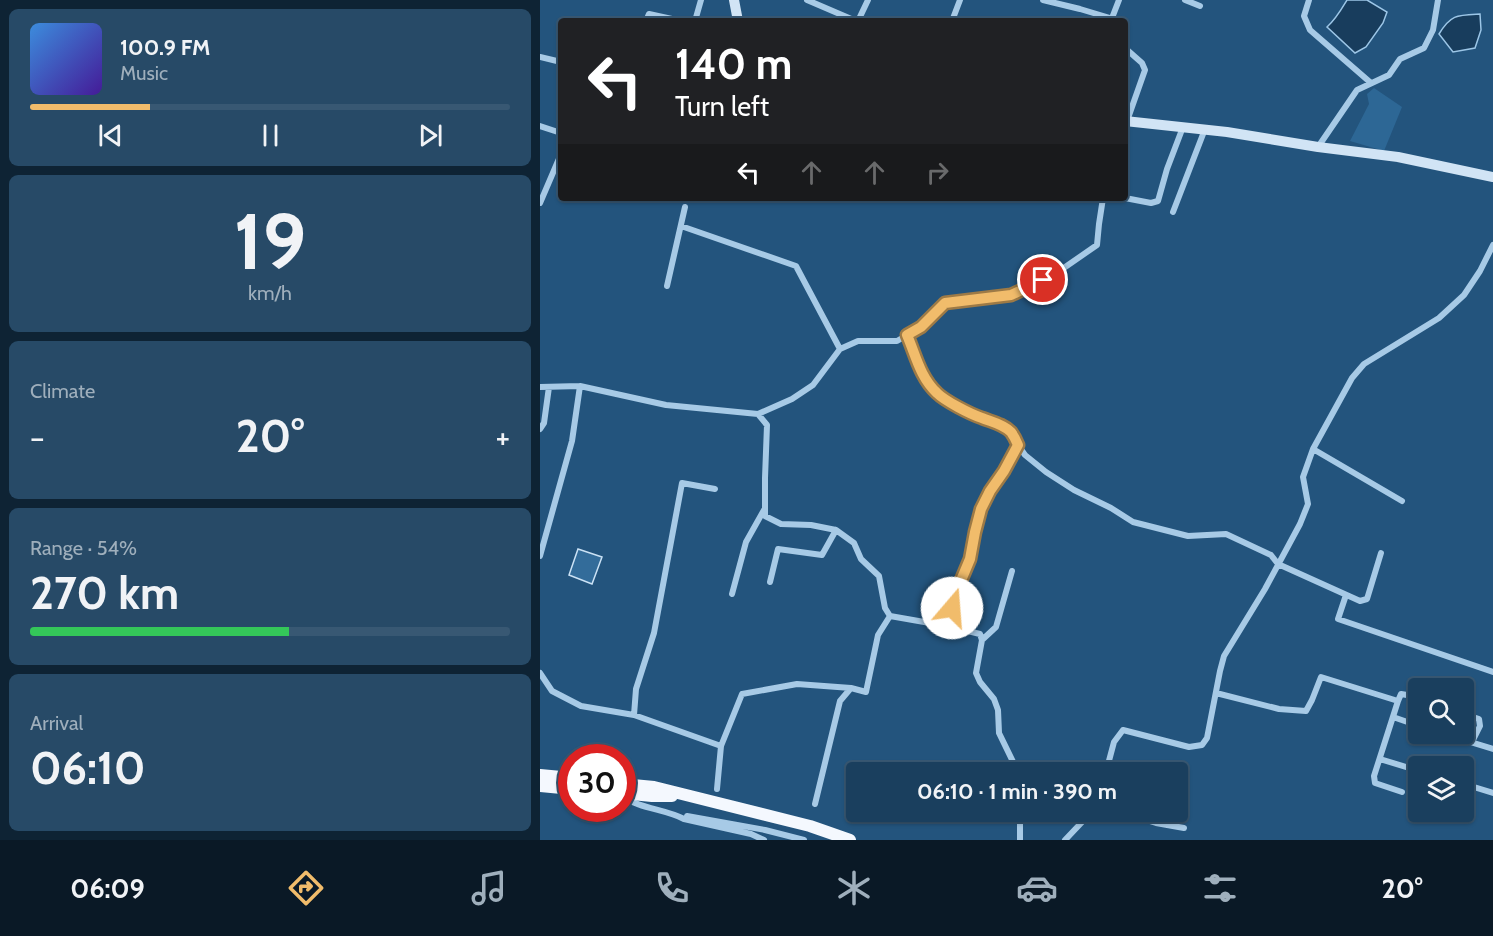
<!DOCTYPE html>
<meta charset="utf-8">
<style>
:root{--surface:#1a3f5e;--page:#274a67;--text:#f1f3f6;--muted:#9fafbc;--line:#385873;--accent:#f1bc6b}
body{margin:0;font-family:Cabin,sans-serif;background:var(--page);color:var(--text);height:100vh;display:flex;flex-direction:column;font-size:22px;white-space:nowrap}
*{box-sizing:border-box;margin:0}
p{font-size:20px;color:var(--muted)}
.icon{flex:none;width:33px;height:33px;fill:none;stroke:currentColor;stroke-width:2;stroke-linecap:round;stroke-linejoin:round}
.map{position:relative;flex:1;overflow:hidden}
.details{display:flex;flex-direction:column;gap:9px;padding:9px;background:#0e2334;width:540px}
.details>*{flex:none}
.hud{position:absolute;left:18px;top:18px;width:570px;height:183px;border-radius:6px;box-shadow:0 2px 4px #0004,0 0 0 2px var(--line);background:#202124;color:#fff;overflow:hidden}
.tools{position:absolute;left:868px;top:678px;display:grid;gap:12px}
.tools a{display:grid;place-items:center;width:66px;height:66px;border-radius:6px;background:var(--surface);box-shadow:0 2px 4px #0004,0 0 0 2px var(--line);font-size:30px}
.speed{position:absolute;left:18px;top:744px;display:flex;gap:12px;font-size:30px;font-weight:700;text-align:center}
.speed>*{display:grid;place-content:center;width:78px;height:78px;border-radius:50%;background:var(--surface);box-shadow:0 2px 4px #0004,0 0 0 2px var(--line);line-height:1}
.speed .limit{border:9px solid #d22;background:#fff;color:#111}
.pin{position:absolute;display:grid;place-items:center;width:51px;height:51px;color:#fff;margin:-26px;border:3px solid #fff;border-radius:50%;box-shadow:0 2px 6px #0007}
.me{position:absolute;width:66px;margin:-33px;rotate:18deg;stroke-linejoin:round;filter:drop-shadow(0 0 4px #0008)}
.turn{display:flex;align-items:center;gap:21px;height:126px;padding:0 18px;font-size:27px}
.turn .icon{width:78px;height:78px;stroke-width:2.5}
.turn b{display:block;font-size:42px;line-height:51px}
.lanes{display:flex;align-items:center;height:57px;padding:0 18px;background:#0003;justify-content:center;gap:30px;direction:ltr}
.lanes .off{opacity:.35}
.big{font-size:45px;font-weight:700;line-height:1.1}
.details .card{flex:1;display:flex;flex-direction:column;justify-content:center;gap:9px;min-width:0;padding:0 21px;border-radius:9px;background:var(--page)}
.details .dial{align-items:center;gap:0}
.dial b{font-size:78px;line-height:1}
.song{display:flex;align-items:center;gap:18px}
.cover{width:72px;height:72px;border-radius:9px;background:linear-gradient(135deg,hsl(210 70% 55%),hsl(260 70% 35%))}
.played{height:6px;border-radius:3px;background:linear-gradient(90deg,var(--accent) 25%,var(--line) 25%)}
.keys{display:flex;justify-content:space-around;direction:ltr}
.heat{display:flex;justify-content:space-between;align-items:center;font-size:33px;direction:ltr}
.charge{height:9px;border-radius:4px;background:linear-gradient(90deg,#34c759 54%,var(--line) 0)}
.trip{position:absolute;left:306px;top:762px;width:342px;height:60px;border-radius:6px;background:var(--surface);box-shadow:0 2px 4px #0004,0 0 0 2px var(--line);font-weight:700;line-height:60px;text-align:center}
.tab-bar{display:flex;height:96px;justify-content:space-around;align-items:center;background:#0a1926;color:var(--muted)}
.tab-bar .icon{width:42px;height:42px}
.tab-bar .selected{color:var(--accent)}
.tab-bar b{font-size:27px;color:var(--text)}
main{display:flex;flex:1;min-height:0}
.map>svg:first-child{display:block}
.green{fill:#2d6795}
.water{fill:#183d5d;stroke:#9cc6e7;stroke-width:1.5}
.building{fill:#336c9a;stroke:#cbe2f5;stroke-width:1.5}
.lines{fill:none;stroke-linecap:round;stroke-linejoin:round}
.minor{stroke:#a7cae6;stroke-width:6}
.secondary{stroke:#d1e4f5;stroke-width:10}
.trunk{stroke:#f4f8fe;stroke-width:12}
.route-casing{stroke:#9d7a46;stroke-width:15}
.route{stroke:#f1bc6b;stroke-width:10}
</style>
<main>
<section class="details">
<div class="card">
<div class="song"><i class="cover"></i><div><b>100.9 FM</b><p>Music</p></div></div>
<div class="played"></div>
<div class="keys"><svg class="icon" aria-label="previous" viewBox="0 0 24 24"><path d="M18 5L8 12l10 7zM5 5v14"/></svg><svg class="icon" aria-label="pause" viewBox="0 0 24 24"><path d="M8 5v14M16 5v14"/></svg><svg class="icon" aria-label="next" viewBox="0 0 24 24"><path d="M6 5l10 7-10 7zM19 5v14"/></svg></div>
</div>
<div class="card dial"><b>19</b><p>km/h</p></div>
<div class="card"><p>Climate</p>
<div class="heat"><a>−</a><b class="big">20°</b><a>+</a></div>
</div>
<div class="card"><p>Range · 54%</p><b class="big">270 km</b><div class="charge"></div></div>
<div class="card"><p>Arrival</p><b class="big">06:10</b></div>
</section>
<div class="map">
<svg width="953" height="840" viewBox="0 0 953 840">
<rect width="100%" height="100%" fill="#23547d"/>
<!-- green -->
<path class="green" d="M 834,88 L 862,107 L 844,151 L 810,141 L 829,104 L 827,94 Z"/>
<!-- water -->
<path class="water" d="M 807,0 L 827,0 L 847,12 L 843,23 L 826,47 L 815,53 L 787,27 C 796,19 801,10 807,0 Z
M 940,14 L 941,30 L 935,48 L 913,52 L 899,34 C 911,14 918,15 940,14 Z"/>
<!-- building -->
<path class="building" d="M 38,549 L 62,557 L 52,584 L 29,575 Z"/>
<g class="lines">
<!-- minor -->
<path class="minor" d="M 267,0 L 316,21
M 503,0 L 540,9 L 580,21
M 645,0 L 660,6
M 769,0 L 764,16 L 770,30 L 831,83
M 572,18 L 579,0
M 106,21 L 109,14 L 141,21
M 155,21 L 161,0
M 318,21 L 328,0
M 412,21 L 420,0
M 585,48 L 602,63 L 605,70 L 587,121
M 0,57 L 21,62
M 0,126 L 21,133
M 778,147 L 817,90 L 849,75 L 860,59 L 884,48 L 893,30 L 898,0
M 585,198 L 611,203 L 618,201 L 627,169 L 643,127
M 0,203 L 21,154
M 633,212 L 665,129
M 141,226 L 256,266 L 300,349
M 127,286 L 145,207
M 367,335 C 376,356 380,377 397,393 C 405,401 430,414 442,418 C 452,422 463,424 471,432 C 474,436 476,440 478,445 L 464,470 L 450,491 L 441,509 L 435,532 L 430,559 L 417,590 L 407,626
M 0,387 L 40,386 L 126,405 L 218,414 L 252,399 L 273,385 L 300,349 L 318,341 L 357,341 L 381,327 L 405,303 L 471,295 L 518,272 L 557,245 L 559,224 L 563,198
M 218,414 L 227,425 L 225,478 L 225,516 L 241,524 L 271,525 L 296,530 L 314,543 L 321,559 L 339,576 L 345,608 L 350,616 L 407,626 L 440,634 L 442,640 L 436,673 L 440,682 L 454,699 L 458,710 L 459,733 L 478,772
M 0,429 L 4,423 L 9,387
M 478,445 L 485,455 L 506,472 L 534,490 L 571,508 L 593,522 L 648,536 L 686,534 L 731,555 L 738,564 L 820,601 L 827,599 L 841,553
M 773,449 L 862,501
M 175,489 L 142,483 L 114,633 L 96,689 L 94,715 L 181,746
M 0,556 L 32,441 L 40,386
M 230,582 L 238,549 L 282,555 L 296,530
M 192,594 L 206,542 L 224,510
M 806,595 L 798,619 L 953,672
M 442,640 L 456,627 L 472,571
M 0,673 L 12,691 L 41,706 L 94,715
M 676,693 L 739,709 L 766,711 L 772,700 L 781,677 L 858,701 L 834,776 L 835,783 L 862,792
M 858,701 L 861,694 L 879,697
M 924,714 L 939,719 L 940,726 L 932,742
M 853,717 L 879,726
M 904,734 L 953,749
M 840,759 L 879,771
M 566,772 L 574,742 L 583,730 L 649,747 L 662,745 L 667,738 L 680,671 L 684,656 L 725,589 L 760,524 L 768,504 L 763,477 L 773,449 L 812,378 L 824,364 L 899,318 L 924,295 L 940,271 L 953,245
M 924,784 L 953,793
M 177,789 L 181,746 L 202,694 L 257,684 L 311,688
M 82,796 C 100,809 125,809 144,819 L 211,834 L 224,840
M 275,804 L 300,701 L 311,688 L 326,692 L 338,635 L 350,616
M 480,812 L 480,840
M 581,812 L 616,823 L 644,828
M 147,816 L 225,830 L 264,840
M 525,840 L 543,821 L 549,812"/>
<!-- secondary -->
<path class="secondary" d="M 194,0 L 198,21
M 585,121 L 687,132 L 778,147 L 858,157 L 953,177"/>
<!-- trunk -->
<path class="trunk" d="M 0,775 L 32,778
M 82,784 L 114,787 L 270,826 L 310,840
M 0,786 L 32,789
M 82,793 L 112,796 L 132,796"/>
</g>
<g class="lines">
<!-- route casing -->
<g class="route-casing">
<path id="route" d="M 412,608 L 417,590 L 430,559 L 435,532 L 441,509 L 450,491 L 464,471 L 478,445 C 476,440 474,436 471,432 C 463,424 452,422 442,418 C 430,414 405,401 397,393 C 380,377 376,356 367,335 L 381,327 L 405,303 L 471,295 L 503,280"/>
</g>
<!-- route -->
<use href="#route" class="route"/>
</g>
</svg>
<div class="tools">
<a><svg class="icon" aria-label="search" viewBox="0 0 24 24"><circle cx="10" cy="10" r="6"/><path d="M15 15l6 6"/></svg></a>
<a><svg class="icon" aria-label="layers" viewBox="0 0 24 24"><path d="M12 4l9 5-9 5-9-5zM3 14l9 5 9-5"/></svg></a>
</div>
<div class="speed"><div class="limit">30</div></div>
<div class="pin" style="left:503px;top:280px;background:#d93025"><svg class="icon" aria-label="arrive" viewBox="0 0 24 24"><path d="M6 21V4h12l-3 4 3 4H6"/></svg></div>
<svg class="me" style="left:412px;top:608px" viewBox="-20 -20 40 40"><circle r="19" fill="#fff"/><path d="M0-13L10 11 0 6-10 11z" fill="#f1bc6b"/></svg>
<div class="trip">06:10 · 1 min · 390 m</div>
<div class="hud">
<div class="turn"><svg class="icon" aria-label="left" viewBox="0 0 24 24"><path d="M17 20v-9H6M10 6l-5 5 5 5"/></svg><div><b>140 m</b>Turn left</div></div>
<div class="lanes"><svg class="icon" aria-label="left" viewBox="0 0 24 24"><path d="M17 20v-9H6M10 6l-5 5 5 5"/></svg><svg class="icon off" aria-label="ahead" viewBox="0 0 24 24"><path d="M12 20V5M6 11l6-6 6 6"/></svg><svg class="icon off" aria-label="ahead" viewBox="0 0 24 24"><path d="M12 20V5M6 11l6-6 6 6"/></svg><svg class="icon off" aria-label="right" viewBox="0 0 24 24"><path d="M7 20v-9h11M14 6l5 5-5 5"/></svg></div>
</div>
</div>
</main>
<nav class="tab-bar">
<b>06:09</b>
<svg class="icon selected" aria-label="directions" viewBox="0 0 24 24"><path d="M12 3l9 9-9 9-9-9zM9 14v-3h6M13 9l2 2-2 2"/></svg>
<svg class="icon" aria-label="music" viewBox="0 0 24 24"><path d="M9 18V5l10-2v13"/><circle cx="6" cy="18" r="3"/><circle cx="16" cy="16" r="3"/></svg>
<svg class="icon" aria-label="phone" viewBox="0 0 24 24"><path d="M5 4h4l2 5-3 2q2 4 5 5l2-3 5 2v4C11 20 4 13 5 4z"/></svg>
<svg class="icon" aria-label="climate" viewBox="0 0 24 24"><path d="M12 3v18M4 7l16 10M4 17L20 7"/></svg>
<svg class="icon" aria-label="car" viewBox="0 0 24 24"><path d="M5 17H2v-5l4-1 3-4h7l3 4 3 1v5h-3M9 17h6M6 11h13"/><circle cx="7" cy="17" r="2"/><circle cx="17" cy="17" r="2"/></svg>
<svg class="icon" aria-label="filters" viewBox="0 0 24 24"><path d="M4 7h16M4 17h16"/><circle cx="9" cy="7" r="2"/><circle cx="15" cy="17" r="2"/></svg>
<b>20°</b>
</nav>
